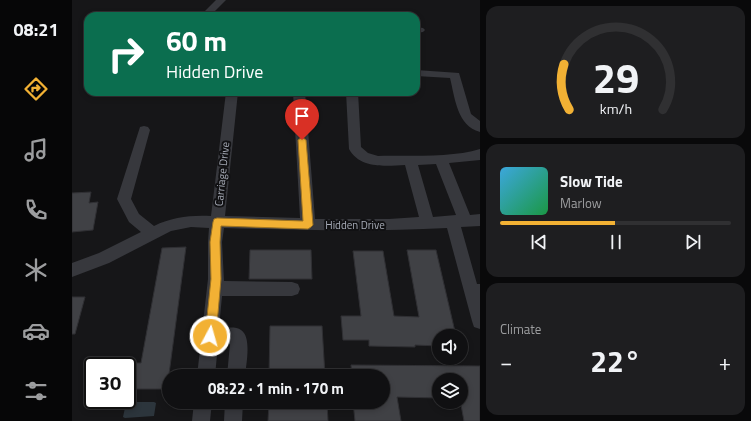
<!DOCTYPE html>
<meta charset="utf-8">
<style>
:root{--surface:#101012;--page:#1e1e20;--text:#f1f3f6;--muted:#9c9d9f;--line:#303032;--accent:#f2b134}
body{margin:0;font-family:"Titillium Web",sans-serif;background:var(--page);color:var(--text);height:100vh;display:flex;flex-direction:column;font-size:15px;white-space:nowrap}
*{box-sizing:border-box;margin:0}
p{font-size:13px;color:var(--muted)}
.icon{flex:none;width:22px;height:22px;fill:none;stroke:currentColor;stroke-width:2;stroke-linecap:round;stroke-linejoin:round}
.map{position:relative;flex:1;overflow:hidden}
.panel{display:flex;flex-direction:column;gap:6px;padding:6px;background:#09090a;width:271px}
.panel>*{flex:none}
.banner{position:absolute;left:12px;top:12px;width:336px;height:84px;border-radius:12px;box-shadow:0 2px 6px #0003,0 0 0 1px var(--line);background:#0b6e4f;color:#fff;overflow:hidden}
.fabs{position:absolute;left:360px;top:329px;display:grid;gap:8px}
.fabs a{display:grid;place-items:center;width:36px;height:36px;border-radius:50%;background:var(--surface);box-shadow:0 2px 6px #0003,0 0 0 1px var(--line);font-size:20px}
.speed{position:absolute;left:12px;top:357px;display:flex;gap:8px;font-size:20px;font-weight:700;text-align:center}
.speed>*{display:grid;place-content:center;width:52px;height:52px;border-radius:50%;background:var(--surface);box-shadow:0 2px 6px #0003,0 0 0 1px var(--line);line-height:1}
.speed .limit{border:2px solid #111;border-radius:6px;background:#fff;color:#111}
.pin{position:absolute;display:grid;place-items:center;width:34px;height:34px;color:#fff;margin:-41px -17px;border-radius:50% 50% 50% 0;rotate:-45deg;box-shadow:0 0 4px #0007}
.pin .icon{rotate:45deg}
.me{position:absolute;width:44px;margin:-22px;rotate:6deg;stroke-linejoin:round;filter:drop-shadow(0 0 3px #0008)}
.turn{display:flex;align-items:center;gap:14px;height:84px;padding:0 16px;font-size:18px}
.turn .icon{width:52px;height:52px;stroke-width:2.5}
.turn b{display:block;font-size:28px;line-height:34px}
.big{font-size:30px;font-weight:700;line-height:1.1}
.panel .tile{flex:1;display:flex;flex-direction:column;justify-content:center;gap:6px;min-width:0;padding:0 14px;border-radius:12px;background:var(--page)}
.panel .dial{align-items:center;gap:0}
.dial svg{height:104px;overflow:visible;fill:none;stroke:var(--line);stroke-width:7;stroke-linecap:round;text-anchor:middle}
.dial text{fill:var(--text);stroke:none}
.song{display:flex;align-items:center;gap:12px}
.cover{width:48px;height:48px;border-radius:6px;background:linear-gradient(135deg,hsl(200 70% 55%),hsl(140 70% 35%))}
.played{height:4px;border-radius:2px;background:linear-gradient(90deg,var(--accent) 50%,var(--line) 50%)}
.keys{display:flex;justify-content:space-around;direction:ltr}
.heat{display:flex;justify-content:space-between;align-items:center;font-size:22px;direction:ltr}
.trip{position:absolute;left:90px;top:369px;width:228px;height:40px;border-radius:20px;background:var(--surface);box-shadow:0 2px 6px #0003,0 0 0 1px var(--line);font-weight:700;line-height:40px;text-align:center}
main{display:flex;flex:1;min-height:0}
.menu{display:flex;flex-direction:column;width:72px;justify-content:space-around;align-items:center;background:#060607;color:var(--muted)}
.menu .icon{width:28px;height:28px}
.menu .selected{color:var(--accent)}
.menu b{font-size:18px;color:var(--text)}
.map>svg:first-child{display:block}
.water{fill:#2c353c}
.building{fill:#404145;stroke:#303034}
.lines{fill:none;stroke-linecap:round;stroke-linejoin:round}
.minor{fill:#37383d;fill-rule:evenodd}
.route{fill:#f2b134;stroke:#9d7322}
.labels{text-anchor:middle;stroke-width:4;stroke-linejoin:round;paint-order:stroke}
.street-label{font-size:11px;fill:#a8adb8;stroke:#111113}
</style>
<main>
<nav class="menu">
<b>08:21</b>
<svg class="icon selected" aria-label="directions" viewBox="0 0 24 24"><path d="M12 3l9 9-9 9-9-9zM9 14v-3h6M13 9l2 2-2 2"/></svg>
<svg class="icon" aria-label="music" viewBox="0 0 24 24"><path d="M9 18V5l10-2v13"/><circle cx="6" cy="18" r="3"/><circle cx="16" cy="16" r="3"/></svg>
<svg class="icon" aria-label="phone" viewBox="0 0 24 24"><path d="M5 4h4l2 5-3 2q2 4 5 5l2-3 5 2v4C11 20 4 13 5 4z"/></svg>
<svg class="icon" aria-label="climate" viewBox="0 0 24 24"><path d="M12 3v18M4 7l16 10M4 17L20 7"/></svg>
<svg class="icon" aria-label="car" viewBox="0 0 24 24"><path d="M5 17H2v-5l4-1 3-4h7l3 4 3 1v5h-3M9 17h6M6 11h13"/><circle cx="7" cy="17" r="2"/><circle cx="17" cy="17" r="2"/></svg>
<svg class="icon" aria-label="filters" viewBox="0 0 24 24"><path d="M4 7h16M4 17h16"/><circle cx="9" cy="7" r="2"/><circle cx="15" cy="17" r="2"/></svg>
</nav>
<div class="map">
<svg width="408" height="421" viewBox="0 0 408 421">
<rect width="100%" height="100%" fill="#161618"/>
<!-- water -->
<path class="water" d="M 56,402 L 82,402 L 84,403 L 82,416 L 53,418 L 51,417 L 54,403 Z"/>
<!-- building -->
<path class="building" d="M 19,192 L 17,203 L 26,202 L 21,230 L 0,232 L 0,193 Z
M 114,247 L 95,389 L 55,389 L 55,363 L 69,363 L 90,248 Z
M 178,250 L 239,250 L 240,279 L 177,279 Z
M 335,250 L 364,250 L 384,336 L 367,336 L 367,346 L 343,345 L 343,347 L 297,346 L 297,340 L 271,340 L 269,316 L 289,316 L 281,251 L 311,251 L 322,316 L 347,317 Z
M 0,297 L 13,297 L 3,334 L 0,334 Z
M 198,326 L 250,326 L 253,376 L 197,376 Z
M 279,365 L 408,366 L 408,421 L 392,421 L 389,405 L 389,380 L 367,380 L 367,398 L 325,397 L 329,421 L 283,421 L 281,402 L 311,402 L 311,376 L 280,376 Z
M 197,402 L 255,402 L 256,421 L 196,421 Z"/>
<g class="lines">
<!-- minor -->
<path class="minor" d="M 144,0 L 154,0 L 138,16 L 128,16 Z
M 344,27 L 351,28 L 353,30 L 351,32 L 344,33 Z
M 344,70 L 387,73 L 399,114 L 408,121 L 408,132 C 385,126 383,98 378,78 L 344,76 Z
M 154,92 L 166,92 L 153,216 L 228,218 L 221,92 L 233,92 L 243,219 L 317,219 L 347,217 L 333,165 C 314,166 288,169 277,149 L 274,92 L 286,92 L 289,147 L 296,153 L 306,156 C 336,155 380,158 408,149 L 408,160 L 377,163 L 398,215 L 408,214 L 408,226 L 389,227 L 405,284 L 408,284 L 408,329 L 402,327 L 400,321 L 375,228 C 300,232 226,230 152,228 L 150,242 L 152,281 L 220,282 L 226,284 L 228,289 L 226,294 L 220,296 L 150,296 L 147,328 C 154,328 164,326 169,330 C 180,337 174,365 173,376 L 155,376 L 158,344 L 146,344 L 143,376 L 125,376 L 136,279 L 136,242 L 137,228 L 119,227 L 99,231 L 37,263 L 0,277 L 0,263 L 27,253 L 69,232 L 57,222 L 45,199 L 68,127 L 72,126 L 76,127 L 78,130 L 59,199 L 67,214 L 82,226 C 100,217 119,215 139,216 ZM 364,164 L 384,215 L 361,217 L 346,165 Z
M 122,402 L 140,402 L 138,421 L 120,421 Z
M 153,402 L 171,402 L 170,421 L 152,421 Z"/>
</g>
<!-- route -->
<path class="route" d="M 230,137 L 234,140 L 241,225 L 239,227 L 236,229 L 149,226 L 148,242 L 149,279 L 144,336 L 142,339 L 138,341 L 134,339 L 133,336 L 139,279 L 138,242 L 141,222 L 142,219 L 145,218 L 231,221 L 226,140 Z"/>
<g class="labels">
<!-- street labels -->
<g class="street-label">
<text transform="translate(150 174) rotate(-84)" y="4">Carriage Drive</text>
<text x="283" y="229">Hidden Drive</text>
</g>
</g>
</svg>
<div class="fabs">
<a><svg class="icon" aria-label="sound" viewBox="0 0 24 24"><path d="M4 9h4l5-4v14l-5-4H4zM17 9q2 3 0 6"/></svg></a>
<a><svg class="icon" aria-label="layers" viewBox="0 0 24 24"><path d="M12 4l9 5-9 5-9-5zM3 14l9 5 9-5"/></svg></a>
</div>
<div class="speed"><div class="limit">30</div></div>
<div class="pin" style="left:230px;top:140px;background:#d93025"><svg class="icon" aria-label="arrive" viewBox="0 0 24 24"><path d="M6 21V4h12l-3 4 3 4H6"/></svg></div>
<svg class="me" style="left:138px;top:336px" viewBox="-20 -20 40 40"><circle r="17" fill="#f2b134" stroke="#fff" stroke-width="3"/><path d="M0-11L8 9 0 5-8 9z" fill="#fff"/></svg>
<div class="trip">08:22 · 1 min · 170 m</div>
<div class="banner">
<div class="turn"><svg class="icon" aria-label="right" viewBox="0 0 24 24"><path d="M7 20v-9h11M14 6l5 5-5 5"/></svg><div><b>60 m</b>Hidden Drive</div></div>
</div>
</div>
<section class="panel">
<div class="tile dial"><svg viewBox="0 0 100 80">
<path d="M14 69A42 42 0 1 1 86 69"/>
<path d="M14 69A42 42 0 0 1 10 34" stroke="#f2b134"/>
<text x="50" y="56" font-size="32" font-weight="700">29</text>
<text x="50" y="72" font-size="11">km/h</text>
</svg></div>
<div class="tile">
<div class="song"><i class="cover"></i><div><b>Slow Tide</b><p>Marlow</p></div></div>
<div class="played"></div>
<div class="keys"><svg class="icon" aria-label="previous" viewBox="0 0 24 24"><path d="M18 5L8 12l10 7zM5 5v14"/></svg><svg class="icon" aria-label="pause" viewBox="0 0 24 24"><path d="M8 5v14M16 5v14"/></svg><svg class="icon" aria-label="next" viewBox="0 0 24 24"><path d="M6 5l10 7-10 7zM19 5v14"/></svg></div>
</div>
<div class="tile"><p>Climate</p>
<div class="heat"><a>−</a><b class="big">22°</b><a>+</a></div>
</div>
</section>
</main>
